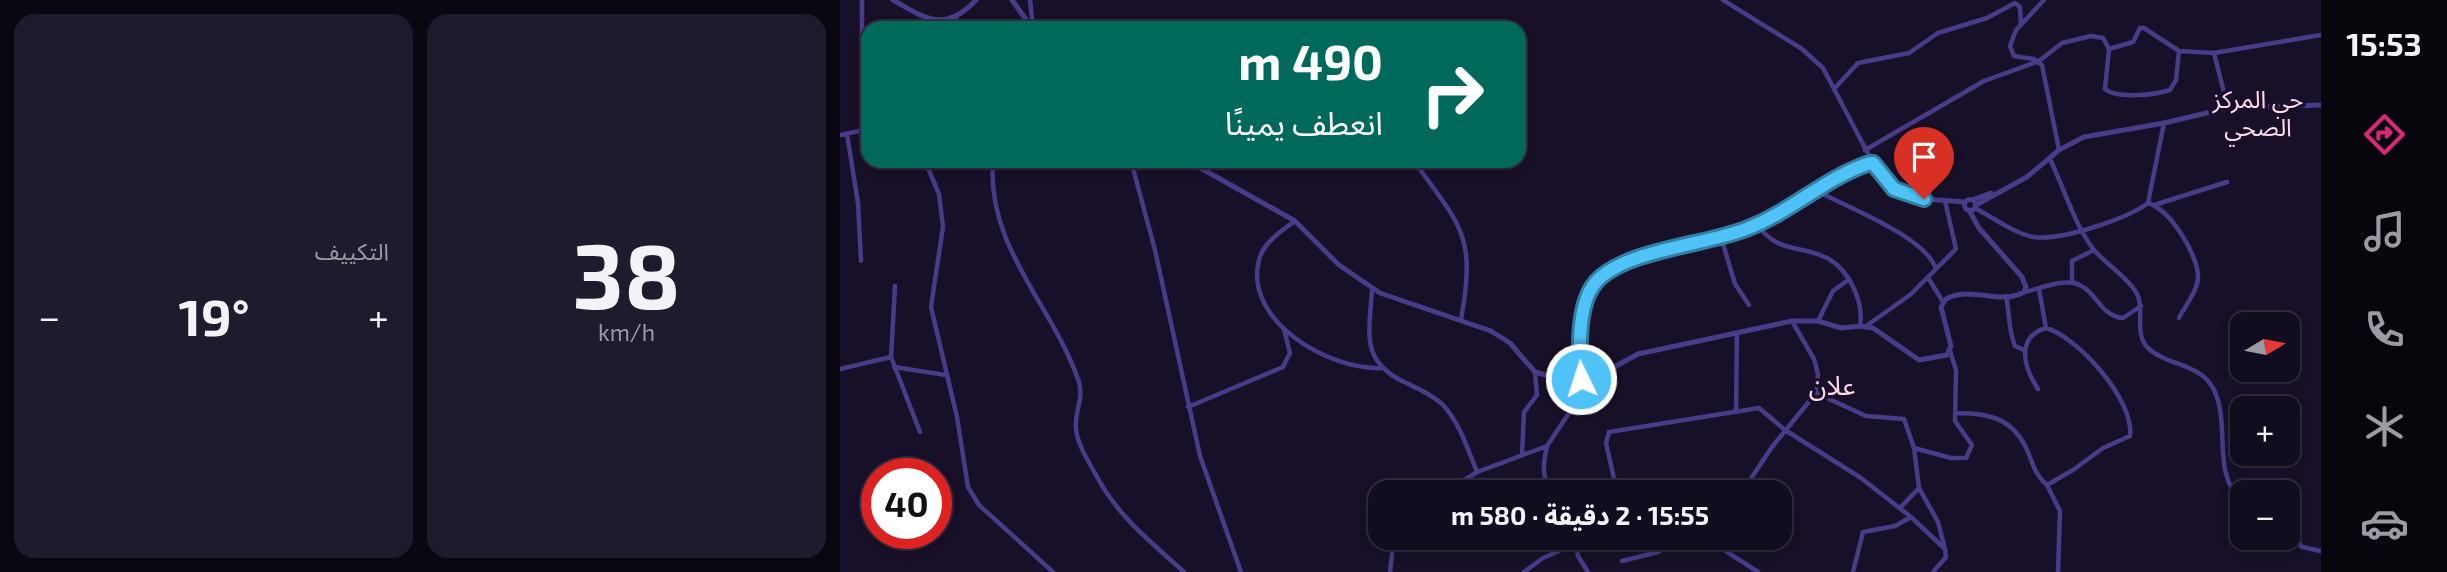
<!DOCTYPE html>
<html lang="ar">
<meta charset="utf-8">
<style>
:root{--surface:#120c1f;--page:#1f1a2c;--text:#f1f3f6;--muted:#9c9ba4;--line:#312c3d;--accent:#db2777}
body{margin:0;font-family:"Exo 2","Noto Sans Arabic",sans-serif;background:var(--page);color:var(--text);direction:rtl;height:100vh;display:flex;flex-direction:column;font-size:26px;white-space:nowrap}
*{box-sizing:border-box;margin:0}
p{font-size:23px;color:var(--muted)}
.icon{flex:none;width:38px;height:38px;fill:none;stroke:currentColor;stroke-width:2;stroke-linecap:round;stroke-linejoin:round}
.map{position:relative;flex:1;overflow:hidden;direction:ltr}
.details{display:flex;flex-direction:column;gap:14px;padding:14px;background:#0a0711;width:840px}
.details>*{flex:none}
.banner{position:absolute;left:21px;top:21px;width:665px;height:147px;border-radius:21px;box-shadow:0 4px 10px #0003,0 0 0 2px var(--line);direction:rtl;background:#00695c;color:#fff;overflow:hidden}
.needle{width:46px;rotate:80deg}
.buttons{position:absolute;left:1390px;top:312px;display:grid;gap:14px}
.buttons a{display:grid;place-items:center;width:70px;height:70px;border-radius:14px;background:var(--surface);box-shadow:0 4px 10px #0003,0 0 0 2px var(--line);font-size:35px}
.speed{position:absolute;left:21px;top:458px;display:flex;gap:14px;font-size:35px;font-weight:700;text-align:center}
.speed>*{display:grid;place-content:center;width:91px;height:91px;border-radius:50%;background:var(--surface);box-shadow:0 4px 10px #0003,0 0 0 2px var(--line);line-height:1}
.speed .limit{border:10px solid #d22;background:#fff;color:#111}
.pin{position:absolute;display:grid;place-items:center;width:60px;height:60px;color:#fff;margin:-72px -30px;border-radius:50% 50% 50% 0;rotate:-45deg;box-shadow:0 0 7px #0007}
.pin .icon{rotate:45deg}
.me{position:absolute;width:77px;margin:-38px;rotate:356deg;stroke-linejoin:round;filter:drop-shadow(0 0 5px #0008)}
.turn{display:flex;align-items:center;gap:24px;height:147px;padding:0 28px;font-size:32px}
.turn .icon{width:91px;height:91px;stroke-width:2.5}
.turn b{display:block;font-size:49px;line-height:60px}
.big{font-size:52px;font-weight:700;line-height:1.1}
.details .card{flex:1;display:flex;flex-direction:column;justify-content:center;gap:10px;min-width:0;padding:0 24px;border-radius:21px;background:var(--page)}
.details .dial{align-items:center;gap:0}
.dial b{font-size:91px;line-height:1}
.heat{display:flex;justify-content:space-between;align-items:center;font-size:38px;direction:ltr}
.details .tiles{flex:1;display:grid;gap:14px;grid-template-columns:repeat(2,1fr)}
.trip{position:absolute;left:528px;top:480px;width:424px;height:70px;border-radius:21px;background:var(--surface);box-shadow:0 4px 10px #0003,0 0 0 2px var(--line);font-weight:700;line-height:70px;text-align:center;direction:rtl}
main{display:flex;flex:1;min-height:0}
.tabs{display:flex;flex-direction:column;width:126px;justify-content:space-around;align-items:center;background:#07050c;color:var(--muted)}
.tabs .icon{width:49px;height:49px}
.tabs .current{color:var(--accent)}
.tabs b{font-size:32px;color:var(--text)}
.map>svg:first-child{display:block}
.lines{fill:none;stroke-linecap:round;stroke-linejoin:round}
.minor{stroke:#483b88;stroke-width:4.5}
.tertiary{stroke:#483b88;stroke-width:5}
.route-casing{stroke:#337fa1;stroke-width:18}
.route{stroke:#4fc3f7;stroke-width:12}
.labels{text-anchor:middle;stroke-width:7;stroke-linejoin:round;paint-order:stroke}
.neighbourhood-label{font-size:24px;fill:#ffdaed;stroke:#181029}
.quarter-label{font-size:26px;fill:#ffdaed;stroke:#181029}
</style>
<main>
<nav class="tabs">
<b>15:53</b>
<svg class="icon current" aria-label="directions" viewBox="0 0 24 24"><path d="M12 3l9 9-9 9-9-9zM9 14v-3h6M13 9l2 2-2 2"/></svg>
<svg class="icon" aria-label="music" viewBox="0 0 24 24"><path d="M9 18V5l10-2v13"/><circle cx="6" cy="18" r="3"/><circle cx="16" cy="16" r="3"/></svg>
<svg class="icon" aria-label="phone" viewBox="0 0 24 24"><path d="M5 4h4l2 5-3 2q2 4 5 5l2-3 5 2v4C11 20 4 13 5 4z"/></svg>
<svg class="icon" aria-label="climate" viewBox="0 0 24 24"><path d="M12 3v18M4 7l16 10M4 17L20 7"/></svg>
<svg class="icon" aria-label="car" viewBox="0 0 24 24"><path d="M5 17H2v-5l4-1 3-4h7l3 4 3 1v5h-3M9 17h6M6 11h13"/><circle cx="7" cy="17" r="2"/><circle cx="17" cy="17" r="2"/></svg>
</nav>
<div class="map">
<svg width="1481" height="572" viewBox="0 0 1481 572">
<rect width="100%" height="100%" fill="#181029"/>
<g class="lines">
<!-- minor -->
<path class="minor" d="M 22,0 L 22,85 L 28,115
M 190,0 L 193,28
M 883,0 L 962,49 L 983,68 L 1033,163
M 1204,0 L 1176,30 L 1170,46 L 1174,56 L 1194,59 L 1202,65 L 1219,150
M 116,18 L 119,28
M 1269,49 L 1293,42 L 1300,28 L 1304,28 L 1339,51 L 1374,53
M 995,88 L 1018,63 L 1069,53 L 1098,33 L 1147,18 L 1175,3 L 1180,7 L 1181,25
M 1388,108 L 1374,53 L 1481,35
M 7,134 L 18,203 L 21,261
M 0,135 L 28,129
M 1025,150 L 1144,81 L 1199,61 L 1222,43 L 1251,36 L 1263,38 L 1269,49 L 1265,89 C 1277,99 1314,95 1330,90 L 1336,80 L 1339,51
M 1210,159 C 1223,186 1236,228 1254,250 C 1267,265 1285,275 1296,292 C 1306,308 1293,334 1308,348 C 1327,366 1361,363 1374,390 C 1391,425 1371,474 1402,501
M 85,161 L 99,194 L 103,227 L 91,307 L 117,417 L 128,487 L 139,505 L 213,572
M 153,161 C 146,247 213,305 239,382 C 244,400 234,412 236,429 C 237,443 248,461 255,473 C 276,515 311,542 344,572
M 291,161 L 315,250 L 360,456 L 401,572
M 574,161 C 622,228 636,235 621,320
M 977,191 C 1007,207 1086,237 1096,269 L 1070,295 L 1026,326
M 1308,203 C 1330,209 1359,256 1358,278 C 1357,292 1345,306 1339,318
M 1314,205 L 1387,182
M 1135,208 C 1152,217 1175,234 1194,237 C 1220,241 1287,219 1308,203 L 1324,123
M 455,221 C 441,231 423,243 419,260 C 403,321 490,371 542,368
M 917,225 C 940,255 961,244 989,259 C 1010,271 1024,303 1020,326
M 881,237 L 895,284 L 909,305
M 1096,269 L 1116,249 L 1105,201
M 1089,279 L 1103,302
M 1232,283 L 1232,261 L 1254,250
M 55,286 L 51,357 L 80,432
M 532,288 C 530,332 519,360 564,382 C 577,388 591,394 602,404 C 619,421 628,450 637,472
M 1199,289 L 1206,328
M 1184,292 C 1199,289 1219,280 1234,283 C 1256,288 1259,316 1283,318 L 1301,306
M 1166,296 C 1170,314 1168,329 1175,346 L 1184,350
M 978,321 L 993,291 L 1008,280
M 54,367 L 106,375
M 0,369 L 51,357
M 976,393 L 1026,416 L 1064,419 L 1074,448 L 1111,458 L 1126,458 L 1132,445 L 1115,421 L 1116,370 L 1110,351
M 348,407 L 443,367 L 450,353 L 444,329
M 896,411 L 897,333
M 1117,413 C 1150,413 1174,419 1188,452 C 1193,465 1196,476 1207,485 L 1233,470 L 1263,448 L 1290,436 C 1295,401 1238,337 1206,328 C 1175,337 1184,368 1198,389
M 707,447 C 703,464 700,481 716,492
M 1074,448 L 1079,488 L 1098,522 L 1105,549
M 682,455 L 684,412 L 697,395 L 695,372
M 1207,485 L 1220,511 L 1218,572
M 606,492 L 637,472 L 707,446 L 733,407 L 741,385
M 777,492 L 766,443 L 769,432 L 919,408 L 945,430 L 1021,478 L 1071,517 L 1055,526 L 1023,532 L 1013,572
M 902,492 L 932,447 L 976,393 L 978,374 L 974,359 L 952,321
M 1060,508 L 1079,488
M 1071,517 L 1105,549 L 1106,557 L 1093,572
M 1447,528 L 1462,547 L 1481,551
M 735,537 L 738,556 L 748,572
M 864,537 L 918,572
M 782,561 L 818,552 L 842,537
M 550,572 L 554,537
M 684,572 L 703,558 L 735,544"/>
<!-- tertiary -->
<path class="tertiary" d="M 53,0 C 87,20 106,32 136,0
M 172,0 L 192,28
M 348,161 L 455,221 L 499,265 L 540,293 L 651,331 L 670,343 L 695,372 L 741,385 L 798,354 L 952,321 L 978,321 L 1001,328 L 1020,326 L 1033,328 L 1079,360 L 1107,355 L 1111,346 L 1101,307 L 1106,299 C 1131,285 1160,306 1184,292 L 1186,287 L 1182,277 L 1139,228 L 1129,210
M1124.5 205a5.5 5.5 0 1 1 11 0a5.5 5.5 0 1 1-11 0Z
M 1132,200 L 1151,193
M 1136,205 L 1187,177 L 1219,150 L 1244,137 L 1324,123 L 1388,108 L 1481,105
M 741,385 C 742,374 738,364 738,354 C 739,334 743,298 756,282 C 780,253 864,243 901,231 C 946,217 991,171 1033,163 L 1059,192 L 1084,199 L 1125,202"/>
</g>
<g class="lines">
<!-- route casing -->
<g class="route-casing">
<path id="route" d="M 741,379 C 739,353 737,303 756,282 C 784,250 866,245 906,229 C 949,213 984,179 1027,164 L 1033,163 L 1054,189 L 1084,199"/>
</g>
<!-- route -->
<use href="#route" class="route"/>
</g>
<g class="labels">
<!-- neighbourhood labels -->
<g class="neighbourhood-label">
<text x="1418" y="108">حي المركز<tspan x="1418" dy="28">الصحي</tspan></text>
</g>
<!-- quarter labels -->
<g class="quarter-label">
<text x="992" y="395">علان</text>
</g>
</g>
</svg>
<div class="buttons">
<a><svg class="needle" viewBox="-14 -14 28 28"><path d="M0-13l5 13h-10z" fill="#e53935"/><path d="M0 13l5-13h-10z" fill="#9c9ba4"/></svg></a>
<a>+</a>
<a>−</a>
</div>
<div class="speed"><div class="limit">40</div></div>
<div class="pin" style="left:1084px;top:199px;background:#d93025"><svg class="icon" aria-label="arrive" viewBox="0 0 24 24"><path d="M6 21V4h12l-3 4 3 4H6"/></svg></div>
<svg class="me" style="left:741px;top:379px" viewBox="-20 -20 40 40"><circle r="17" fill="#4fc3f7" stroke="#fff" stroke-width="3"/><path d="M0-11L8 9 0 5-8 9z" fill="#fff"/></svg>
<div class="trip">15:55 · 2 دقيقة · 580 m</div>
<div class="banner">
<div class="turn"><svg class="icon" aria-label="right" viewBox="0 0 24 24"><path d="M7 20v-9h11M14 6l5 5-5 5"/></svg><div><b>490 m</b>انعطف يمينًا</div></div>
</div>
</div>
<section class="details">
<div class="tiles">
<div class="card dial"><b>38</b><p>km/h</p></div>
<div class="card"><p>التكييف</p>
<div class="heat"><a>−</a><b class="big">19°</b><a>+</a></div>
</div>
</div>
</section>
</main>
